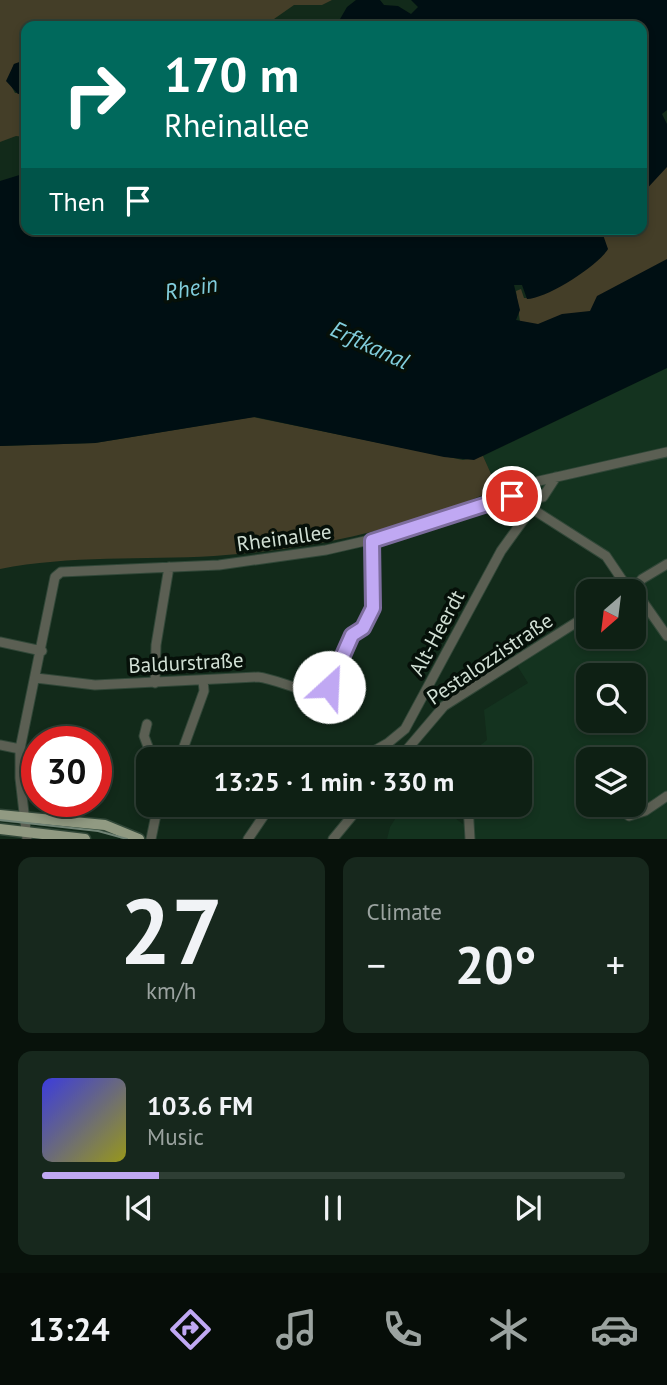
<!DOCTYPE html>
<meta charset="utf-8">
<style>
:root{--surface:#0e2014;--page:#17281d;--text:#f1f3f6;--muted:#9ba3a0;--line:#2e3e34;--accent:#c0a8f3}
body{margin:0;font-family:"PT Sans",sans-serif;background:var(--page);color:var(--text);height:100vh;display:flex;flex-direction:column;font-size:26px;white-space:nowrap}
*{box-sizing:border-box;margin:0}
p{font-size:23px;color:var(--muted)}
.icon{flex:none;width:38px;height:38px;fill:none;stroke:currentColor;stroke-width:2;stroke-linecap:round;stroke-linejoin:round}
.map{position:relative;height:839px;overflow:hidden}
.sheet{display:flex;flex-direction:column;gap:18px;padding:18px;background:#08120b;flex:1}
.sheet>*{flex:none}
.hud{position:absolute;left:21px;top:21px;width:626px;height:214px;border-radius:14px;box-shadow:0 4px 10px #0003,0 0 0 2px var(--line);background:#00695c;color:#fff;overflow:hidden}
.needle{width:46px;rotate:208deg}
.fabs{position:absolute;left:576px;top:579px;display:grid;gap:14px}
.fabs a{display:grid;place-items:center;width:70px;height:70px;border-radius:14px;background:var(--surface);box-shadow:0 4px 10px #0003,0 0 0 2px var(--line);font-size:35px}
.speed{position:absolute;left:21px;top:726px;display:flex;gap:14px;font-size:35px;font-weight:700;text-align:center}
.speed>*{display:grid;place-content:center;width:91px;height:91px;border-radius:50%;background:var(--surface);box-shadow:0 4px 10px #0003,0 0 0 2px var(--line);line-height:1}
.speed .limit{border:10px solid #d22;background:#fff;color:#111}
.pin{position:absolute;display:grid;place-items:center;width:60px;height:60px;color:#fff;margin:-30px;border:4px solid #fff;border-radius:50%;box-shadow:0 2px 7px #0007}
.me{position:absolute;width:77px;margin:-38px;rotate:25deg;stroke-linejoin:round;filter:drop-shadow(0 0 5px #0008)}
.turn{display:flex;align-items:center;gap:24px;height:147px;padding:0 28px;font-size:32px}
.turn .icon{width:91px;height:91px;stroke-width:2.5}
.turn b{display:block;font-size:49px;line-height:60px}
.then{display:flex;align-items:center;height:66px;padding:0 28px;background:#0003;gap:14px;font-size:26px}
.big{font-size:52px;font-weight:800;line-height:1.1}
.sheet .tile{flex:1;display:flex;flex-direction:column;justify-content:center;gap:10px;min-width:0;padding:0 24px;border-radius:14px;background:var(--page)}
.sheet .dial{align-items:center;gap:0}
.dial b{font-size:91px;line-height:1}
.song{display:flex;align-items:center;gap:21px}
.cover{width:84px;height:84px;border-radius:10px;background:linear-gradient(135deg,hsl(240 70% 55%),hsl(60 70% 35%))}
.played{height:7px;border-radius:4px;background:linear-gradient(90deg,var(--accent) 20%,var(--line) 20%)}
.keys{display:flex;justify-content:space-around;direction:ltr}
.heat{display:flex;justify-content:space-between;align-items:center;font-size:38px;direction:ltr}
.sheet .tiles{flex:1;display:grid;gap:18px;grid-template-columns:1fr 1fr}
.tile:last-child{grid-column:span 2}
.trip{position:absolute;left:136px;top:747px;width:396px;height:70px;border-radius:14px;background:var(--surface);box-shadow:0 4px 10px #0003,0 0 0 2px var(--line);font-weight:800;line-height:70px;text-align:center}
.dock{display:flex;height:112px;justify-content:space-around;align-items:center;background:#060d08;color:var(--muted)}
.dock .icon{width:49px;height:49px}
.dock .current{color:var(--accent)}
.dock b{font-size:32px;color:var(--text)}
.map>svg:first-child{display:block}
.built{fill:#14331f;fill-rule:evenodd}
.green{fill:#443e28}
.water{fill:#000f13}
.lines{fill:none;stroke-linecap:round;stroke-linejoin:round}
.minor-casing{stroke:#314738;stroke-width:11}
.major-casing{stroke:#314738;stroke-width:13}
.minor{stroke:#5b5f53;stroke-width:9}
.major{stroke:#919a82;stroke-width:10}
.tram{stroke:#718476;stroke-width:2}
.route-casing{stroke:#7d6d9e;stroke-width:18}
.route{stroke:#c0a8f3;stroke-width:12}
.labels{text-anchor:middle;stroke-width:7;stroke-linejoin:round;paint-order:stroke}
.street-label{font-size:21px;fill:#d1dfd4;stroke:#061009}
.water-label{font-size:23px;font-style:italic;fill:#82cedc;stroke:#061009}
</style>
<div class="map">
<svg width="667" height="839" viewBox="0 0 667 839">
<rect width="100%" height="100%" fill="#122a1a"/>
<!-- built -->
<path class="built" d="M 667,368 L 667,839 L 470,839 L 469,805 L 520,805 L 520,760 L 468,759 L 468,755 L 487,740 L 484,710 L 528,683 L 515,662 L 588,615 L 588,637 L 634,637 L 634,592 L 625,591 L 631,588 L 607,554 L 507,489 L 496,485 L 483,456 ZM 588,676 L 634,676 L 634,721 L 588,721 ZM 588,760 L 634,760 L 634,805 L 588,805 Z
M 404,805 L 437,805 L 467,827 L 467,839 L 387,839 L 390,827 Z"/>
<!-- green -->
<path class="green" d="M 0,0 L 332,0 L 322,5 L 294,5 L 264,26 L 26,26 L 26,62 L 14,64 L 8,80 L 15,93 L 26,93 L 26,137 L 16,136 L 0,142 Z
M 667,163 L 667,279 L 607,309 L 521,330 L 516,291 L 521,289 L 524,298 L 529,298 L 602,238 L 603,229 L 642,229 L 642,184 Z
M 253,417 L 463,460 L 483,456 L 496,485 L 487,488 L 490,492 C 404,530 307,550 214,556 C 143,560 70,555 0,569 L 0,446 L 95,443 Z"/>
<!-- water -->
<path class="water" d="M 356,0 L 380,0 L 384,5 L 398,6 L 411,14 L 418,7 L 411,0 L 667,0 L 667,110 L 662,114 L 667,124 L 667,167 L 642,194 L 642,26 L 336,26 L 347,7 Z
M 22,61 L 26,62 L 26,93 L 18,94 L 6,81 L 14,64 Z
M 26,173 L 26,229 L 601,229 L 608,249 C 598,266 546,299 527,299 L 522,285 L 514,285 L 520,310 L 516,320 L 538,324 L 562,314 L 590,311 L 597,296 L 667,259 L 667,368 L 474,460 L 444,457 L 255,417 L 95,443 L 0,446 L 0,181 Z"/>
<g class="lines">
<!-- minor casing -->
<g class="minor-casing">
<path id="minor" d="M 556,477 L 543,497 L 533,493 L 532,486 L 539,481 L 667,452
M 634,589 L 667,636
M 634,589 L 642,579 L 667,564
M 0,642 L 42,651
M 36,678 L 95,685 L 258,677 C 277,679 305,694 321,692 L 332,682 L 353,635 L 363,628 L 373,608 L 372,541
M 155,683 L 156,645 L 169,567
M 147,724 L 144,736 L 153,760
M 0,745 L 20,749
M 179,760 L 204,691 L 203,680
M 358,760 L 388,743 L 405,729 L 501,551 L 532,508
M 398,760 L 444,706 L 588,615
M 468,805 L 470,839
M 629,816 L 645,811 L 667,796
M 27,839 L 20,778 L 20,749 L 55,577 L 61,572 L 219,565 L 326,550 L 417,529 L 512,496 L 606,556 L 627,587
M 151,839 L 158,805
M 248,839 L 267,811 L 278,805
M 333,839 L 361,805"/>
</g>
<!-- major casing -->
<g class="major-casing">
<path id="major" d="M 0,815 L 105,825 L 139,839
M 0,829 L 85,839"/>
</g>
<!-- minor -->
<use href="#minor" class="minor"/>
<!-- major -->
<use href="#major" class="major"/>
<!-- tram -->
<path class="tram" d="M 0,820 L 98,831 L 127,839"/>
</g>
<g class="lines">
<!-- route casing -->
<g class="route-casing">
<path id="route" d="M 329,687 L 352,635 L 363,628 L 373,608 L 372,541 L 512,496"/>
</g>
<!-- route -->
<use href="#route" class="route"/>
</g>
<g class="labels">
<!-- street labels -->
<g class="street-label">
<text transform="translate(284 538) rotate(-8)" y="7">Rheinallee</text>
<text transform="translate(437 633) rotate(-62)" y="7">Alt-Heerdt</text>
<text transform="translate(490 659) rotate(-34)" y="7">Pestalozzistraße</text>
<text transform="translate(186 663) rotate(-3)" y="7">Baldurstraße</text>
</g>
<!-- water labels -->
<g class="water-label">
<text transform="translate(191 288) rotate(-10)" y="8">Rhein</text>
<text transform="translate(370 345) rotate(25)" y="8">Erftkanal</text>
</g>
</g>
</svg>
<div class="fabs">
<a><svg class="needle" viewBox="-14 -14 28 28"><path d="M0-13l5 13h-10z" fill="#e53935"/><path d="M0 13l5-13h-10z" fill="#9ba3a0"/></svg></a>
<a><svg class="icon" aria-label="search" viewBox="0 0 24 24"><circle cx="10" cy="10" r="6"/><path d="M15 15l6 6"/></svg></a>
<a><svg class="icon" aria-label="layers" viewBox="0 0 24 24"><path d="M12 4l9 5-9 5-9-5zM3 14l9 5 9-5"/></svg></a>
</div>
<div class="speed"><div class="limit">30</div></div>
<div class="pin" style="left:512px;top:496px;background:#d93025"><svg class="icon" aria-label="arrive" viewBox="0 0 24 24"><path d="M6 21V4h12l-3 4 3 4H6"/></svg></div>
<svg class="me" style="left:329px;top:687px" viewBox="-20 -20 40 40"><circle r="19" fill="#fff"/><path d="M0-13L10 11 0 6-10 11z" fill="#c0a8f3"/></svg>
<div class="trip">13:25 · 1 min · 330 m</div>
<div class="hud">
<div class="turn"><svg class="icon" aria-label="right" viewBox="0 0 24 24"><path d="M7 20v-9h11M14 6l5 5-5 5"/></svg><div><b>170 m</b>Rheinallee</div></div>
<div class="then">Then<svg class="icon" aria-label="arrive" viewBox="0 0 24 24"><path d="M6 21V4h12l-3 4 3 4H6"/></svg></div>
</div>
</div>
<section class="sheet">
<div class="tiles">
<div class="tile dial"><b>27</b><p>km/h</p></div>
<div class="tile"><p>Climate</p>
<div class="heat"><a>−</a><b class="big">20°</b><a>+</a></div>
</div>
<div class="tile">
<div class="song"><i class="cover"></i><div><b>103.6 FM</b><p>Music</p></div></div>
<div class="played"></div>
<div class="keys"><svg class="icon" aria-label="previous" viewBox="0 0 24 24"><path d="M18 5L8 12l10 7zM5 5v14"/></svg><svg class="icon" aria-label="pause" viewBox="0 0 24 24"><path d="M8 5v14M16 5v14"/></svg><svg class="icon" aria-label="next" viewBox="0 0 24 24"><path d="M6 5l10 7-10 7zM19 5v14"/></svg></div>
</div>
</div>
</section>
<nav class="dock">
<b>13:24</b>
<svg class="icon current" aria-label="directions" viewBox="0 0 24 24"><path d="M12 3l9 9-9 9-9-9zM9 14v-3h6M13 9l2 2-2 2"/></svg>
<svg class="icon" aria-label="music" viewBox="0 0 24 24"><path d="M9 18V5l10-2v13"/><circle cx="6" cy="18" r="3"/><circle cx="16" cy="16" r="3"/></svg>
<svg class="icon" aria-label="phone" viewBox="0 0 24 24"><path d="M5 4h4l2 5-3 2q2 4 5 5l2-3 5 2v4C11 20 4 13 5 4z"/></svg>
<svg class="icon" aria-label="climate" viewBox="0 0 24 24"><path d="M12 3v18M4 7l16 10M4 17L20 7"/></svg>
<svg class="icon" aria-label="car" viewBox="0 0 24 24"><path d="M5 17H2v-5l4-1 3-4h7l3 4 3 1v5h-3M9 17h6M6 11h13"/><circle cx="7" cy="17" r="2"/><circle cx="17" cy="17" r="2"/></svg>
</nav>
